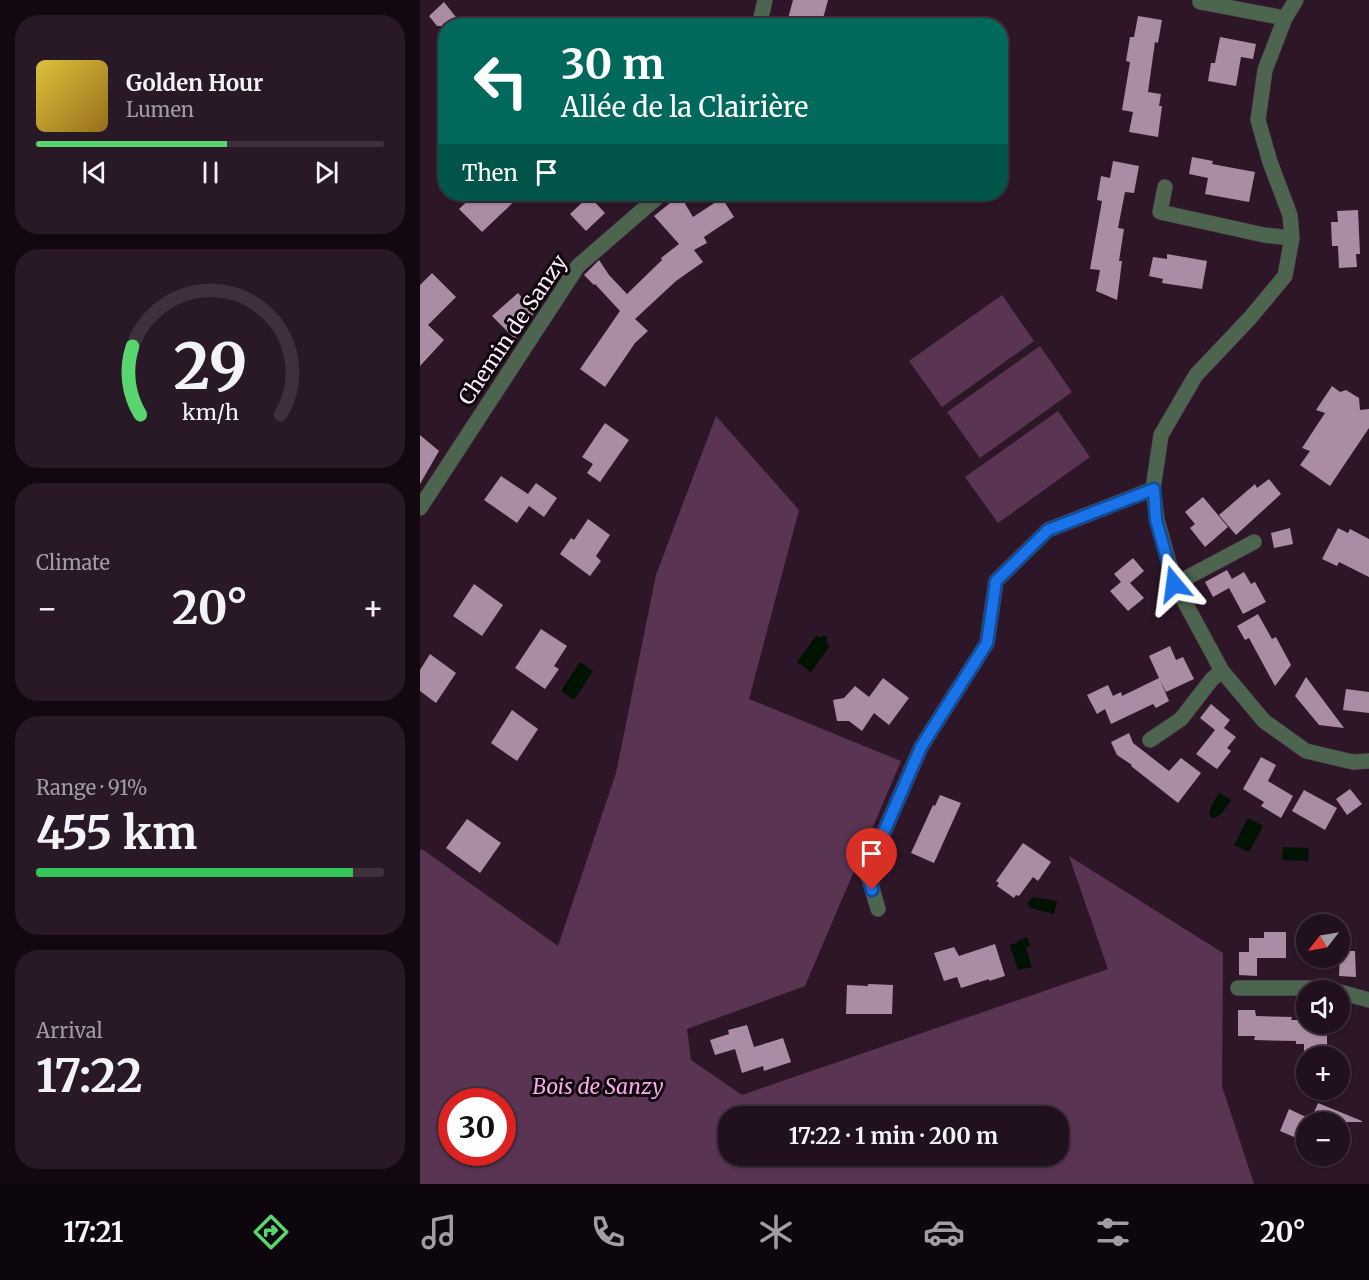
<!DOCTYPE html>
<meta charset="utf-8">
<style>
:root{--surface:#21101e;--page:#291927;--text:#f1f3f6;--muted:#a29da4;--line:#3e303c;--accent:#59d56f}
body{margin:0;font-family:Merriweather,serif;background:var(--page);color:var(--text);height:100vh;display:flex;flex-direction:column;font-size:22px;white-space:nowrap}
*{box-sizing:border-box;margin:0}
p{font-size:20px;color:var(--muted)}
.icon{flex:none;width:33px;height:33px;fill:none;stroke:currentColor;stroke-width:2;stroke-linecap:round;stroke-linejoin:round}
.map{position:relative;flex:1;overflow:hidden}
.details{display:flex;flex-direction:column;gap:15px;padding:15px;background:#120910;width:420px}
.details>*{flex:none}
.top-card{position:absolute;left:18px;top:18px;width:570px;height:183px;border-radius:24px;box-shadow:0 2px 4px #0004,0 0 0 2px var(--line);background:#00695c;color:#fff;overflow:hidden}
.needle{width:39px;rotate:239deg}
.buttons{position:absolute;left:876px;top:914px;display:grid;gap:12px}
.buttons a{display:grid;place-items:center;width:54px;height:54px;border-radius:50%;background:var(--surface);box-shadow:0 2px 4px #0004,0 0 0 2px var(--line);font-size:30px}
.speed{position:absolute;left:18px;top:1088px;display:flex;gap:12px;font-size:30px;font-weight:700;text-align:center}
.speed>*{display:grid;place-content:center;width:78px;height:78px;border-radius:50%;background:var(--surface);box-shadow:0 2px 4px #0004,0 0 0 2px var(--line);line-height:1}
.speed .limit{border:9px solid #d22;background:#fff;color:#111}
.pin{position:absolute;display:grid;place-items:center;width:51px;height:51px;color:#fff;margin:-62px -26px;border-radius:50% 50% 50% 0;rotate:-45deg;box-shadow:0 0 6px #0007}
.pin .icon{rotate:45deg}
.me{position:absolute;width:66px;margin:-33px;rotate:344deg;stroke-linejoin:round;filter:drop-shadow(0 0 4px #0008)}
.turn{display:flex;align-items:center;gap:21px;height:126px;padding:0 24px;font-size:27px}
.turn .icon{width:78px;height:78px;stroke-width:2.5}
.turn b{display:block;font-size:42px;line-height:51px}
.then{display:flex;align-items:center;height:57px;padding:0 24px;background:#0003;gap:12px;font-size:22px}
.big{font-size:45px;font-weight:700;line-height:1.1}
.details .widget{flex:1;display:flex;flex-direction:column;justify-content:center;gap:9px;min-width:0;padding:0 21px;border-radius:24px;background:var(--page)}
.details .dial{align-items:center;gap:0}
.dial svg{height:156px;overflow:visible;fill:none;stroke:var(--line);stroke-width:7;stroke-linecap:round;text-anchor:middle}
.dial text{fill:var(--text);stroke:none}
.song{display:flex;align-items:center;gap:18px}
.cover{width:72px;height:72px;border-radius:9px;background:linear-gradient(135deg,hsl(50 70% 55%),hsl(40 70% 35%))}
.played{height:6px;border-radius:3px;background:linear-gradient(90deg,var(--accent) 55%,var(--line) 55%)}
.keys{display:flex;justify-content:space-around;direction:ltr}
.heat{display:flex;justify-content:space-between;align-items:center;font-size:33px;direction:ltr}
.charge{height:9px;border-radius:4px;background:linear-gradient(90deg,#34c759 91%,var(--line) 0)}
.trip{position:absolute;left:298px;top:1106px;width:351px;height:60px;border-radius:24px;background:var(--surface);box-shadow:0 2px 4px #0004,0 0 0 2px var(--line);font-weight:700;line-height:60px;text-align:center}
.dock{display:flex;height:96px;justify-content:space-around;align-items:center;background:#0d060c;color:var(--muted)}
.dock .icon{width:42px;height:42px}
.dock .current{color:var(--accent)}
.dock b{font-size:27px;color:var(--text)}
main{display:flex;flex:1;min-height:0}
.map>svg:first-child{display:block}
.green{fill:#5a3453;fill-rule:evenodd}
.water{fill:#001200}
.building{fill:#aa8da4}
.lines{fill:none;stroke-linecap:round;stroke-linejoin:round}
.minor-casing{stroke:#4a3446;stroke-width:16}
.minor{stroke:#4d644f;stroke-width:15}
.route-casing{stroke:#114b97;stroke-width:15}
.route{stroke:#1a73e8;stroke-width:10}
.labels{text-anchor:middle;stroke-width:6;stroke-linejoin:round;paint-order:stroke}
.street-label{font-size:21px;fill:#ffeffb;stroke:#0e060c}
.park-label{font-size:21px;font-style:italic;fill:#faaaeb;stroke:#0e060c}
</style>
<main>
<section class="details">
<div class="widget">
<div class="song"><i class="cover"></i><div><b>Golden Hour</b><p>Lumen</p></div></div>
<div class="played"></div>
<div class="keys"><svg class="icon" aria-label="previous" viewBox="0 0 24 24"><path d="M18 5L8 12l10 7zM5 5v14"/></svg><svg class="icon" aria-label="pause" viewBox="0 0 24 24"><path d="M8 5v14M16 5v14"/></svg><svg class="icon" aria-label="next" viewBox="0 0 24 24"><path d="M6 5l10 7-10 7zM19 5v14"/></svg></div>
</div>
<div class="widget dial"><svg viewBox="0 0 100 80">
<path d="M14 69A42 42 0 1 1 86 69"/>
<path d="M14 69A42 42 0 0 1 10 34" stroke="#59d56f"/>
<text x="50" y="56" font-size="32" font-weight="700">29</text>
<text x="50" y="72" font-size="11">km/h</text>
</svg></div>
<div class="widget"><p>Climate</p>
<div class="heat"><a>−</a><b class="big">20°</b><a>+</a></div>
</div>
<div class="widget"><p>Range · 91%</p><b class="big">455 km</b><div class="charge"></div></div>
<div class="widget"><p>Arrival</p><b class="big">17:22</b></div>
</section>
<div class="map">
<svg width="949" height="1184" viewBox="0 0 949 1184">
<rect width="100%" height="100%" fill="#2c1628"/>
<!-- green -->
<path class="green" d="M 582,295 L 614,341 L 522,407 L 489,361 Z
M 620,346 L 652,392 L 560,458 L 527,412 Z
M 638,411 L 670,457 L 578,523 L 545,477 Z
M 296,416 L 379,510 L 329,699 L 481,761 L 385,986 L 267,1029 L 271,1060 L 322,1095 L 688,969 L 649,856 L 803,953 L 802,1086 L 834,1184 L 0,1184 L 0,851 L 2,849 L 138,946 L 196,773 L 236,575 ZM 32,1101 L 82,1101 L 82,1152 L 32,1152 ZM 309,1116 L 639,1116 L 639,1155 L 309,1155 Z"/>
<!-- water -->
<path class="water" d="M 404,635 L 408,638 L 405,641 L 407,642 L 409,647 L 391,672 L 377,662 L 396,636 L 401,638 Z
M 160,662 L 173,671 L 154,700 L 141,691 Z
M 799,793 L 811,800 C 806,807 801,818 791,818 C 786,810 795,801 799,793 Z
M 828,818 L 843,826 L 829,852 L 814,845 Z
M 863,847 L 889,848 L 888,861 L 862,860 Z
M 613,897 L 637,901 L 634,914 L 611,908 L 607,903 Z
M 607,937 L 610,946 L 606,948 L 612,967 L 598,970 L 590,945 L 597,943 L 597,941 Z"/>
<!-- building -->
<path class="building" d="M 373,0 L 408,0 L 401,26 L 366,26 Z
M 24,2 L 43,26 L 17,26 L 9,16 Z
M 718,16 L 742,20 L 738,43 L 735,42 L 728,92 L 741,94 L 739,106 L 742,106 L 738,137 L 709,132 L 713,112 L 702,110 L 710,62 L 706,61 L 710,37 L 714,37 Z
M 800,37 L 836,44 L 833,59 L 821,57 L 816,86 L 788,81 L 791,63 L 795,63 Z
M 772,157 L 793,161 L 792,164 L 835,172 L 829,202 L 785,194 L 788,178 L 769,174 Z
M 693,161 L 719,166 L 714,193 L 705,192 L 698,228 L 704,229 L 699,261 L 702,261 L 697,300 L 676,291 L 680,270 L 670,269 L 682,201 L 677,200 L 681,176 L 690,178 Z
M 55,194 L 102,194 L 62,232 L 39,209 Z
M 260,195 L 273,217 L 302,198 L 314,217 L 284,237 L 287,243 L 274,250 L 283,262 L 256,281 L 215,319 L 228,331 L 215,343 L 185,387 L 160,369 L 200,311 L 175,284 L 174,285 L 164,275 L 179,260 L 189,275 L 207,294 L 242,260 L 241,258 L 259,244 L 234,216 Z
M 169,196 L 185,213 L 166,231 L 150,214 Z
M 938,210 L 940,254 L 936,254 L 937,267 L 919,268 L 918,246 L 912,246 L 911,222 L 918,222 L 917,211 Z
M 747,254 L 787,261 L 782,289 L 742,283 L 743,279 L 729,276 L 733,257 L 747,259 Z
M 12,273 L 36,297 L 8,325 L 24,340 L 0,366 L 0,285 Z
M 98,293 L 115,312 L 95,339 L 72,316 Z
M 912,386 L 920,392 L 926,390 L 939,398 L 940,410 L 949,409 L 949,428 L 910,486 L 880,465 L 890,451 L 882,448 L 905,413 L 896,410 Z
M 185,423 L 209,440 L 180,482 L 167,473 L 173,464 L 162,457 Z
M 0,435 L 19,451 L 0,484 Z
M 81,476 L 108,494 L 116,483 L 137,498 L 124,517 L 109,506 L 97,523 L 64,500 Z
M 849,479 L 861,494 L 816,535 L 799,515 L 835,484 L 837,488 Z
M 783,497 L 808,527 L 785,547 L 770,528 L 775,524 L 765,512 Z
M 168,519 L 190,535 L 176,556 L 181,561 L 170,576 L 140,554 L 151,538 L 154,540 Z
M 870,528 L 873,544 L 854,548 L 851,533 Z
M 918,528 L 928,533 L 930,529 L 949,539 L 949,577 L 919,562 L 917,566 L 902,559 Z
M 713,558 L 724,571 L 710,583 L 724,598 L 708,611 L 690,591 L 701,582 L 694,574 Z
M 807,570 L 812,579 L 824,572 L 831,584 L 835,582 L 846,602 L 823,614 L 809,588 L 793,597 L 785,582 Z
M 54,584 L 83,605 L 62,636 L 33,616 Z
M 838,614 L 852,639 L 856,637 L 871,665 L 855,686 L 829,638 L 825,640 L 817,626 Z
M 121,629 L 147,646 L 134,666 L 139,669 L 125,689 L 95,668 Z
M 750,646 L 756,660 L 763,657 L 774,679 L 746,692 L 740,680 L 749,701 L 736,708 L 733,704 L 691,724 L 685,709 L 677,714 L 667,695 L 688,685 L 693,696 L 701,692 L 702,696 L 739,678 L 729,656 Z
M 10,654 L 36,673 L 16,703 L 0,691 L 0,670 Z
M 886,677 L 924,728 L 899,725 L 875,696 Z
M 463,678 L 489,698 L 469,725 L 454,713 L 442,731 L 429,721 L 417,721 L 413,700 L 424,698 L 435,686 L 449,697 Z
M 926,689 L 949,692 L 949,713 L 923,710 Z
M 791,704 L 810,720 L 804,728 L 816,737 L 807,748 L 811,751 L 797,769 L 776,754 L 795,730 L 780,718 Z
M 92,710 L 118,729 L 97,761 L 71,743 Z
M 709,733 L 713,743 L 749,771 L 761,758 L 781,773 L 758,803 L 711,766 L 712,765 L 697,755 L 691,742 Z
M 841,757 L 856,765 L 848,781 L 873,796 L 861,818 L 841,806 L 844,802 L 823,789 Z
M 930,789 L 942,804 L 927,815 L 916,799 Z
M 884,790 L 917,808 L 905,830 L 872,811 Z
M 520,795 L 541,803 L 514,863 L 491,853 L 513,805 L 515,806 Z
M 47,819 L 81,843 L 60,873 L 26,848 Z
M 603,843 L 631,862 L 618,881 L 613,877 L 599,896 L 596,895 L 594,898 L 577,886 L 579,883 L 576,881 Z
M 844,932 L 866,932 L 866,958 L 837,958 L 837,976 L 819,975 L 819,952 L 829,952 L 829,938 L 844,938 Z
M 575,944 L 585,976 L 569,981 L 569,979 L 541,988 L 537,977 L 524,981 L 514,953 L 534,947 L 539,956 Z
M 920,951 L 935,951 L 936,977 L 919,976 Z
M 448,984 L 473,985 L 472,1014 L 426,1014 L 427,985 L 448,986 Z
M 818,1010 L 835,1010 L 836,1016 L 872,1017 L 871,1020 L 886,1020 L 886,1023 L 907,1023 L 907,1056 L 884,1056 L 884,1044 L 876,1044 L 876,1041 L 834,1040 L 835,1036 L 818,1036 Z
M 327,1025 L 334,1047 L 363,1038 L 371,1062 L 344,1071 L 343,1066 L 322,1073 L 315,1049 L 295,1055 L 290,1040 L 309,1034 L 308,1030 Z
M 898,1103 L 942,1121 L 942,1122 L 890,1122 Z
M 869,1109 L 886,1117 L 886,1142 L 860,1131 Z"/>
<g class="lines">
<!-- minor casing -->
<g class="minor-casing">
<path id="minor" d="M 780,0 L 780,2 L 865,18
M 876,0 L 865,18 L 845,70 L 838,120 L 850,162 L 870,215 L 872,238 L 865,276 L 830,318 L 776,375 L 741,435 L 733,489 L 737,520 L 755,584 L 802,671 L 844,721 L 886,751 L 933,762 L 949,761
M 339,26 L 345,0
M 745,187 L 740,212 L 844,235 L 872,238
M 0,508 L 158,266 L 241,194
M 755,584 L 834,542
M 730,740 L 761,719 L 792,679 L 802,671
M 458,909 L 447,871 L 501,747 L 567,643 L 576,581 L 628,530 L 733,489
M 818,988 L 905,988 L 912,990
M 920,992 L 949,1000"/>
</g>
<!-- minor -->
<use href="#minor" class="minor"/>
</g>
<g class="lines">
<!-- route casing -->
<g class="route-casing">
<path id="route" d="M 452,890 L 447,871 L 501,747 L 567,643 L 576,581 L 628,530 L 734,489 L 736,520 L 754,584"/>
</g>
<!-- route -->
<use href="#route" class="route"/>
</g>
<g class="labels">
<!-- street labels -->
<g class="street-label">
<text transform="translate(93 330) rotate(-56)" y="7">Chemin de Sanzy</text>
</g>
<!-- park labels -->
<g class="park-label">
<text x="178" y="1094">Bois de Sanzy</text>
</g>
</g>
</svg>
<div class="buttons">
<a><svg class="needle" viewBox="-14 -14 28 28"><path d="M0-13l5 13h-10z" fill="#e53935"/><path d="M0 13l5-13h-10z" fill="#a29da4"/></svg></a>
<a><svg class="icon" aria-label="sound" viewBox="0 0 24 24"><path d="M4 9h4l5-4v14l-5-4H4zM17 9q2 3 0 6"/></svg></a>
<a>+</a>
<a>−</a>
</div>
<div class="speed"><div class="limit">30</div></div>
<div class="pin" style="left:452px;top:890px;background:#d93025"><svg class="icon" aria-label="arrive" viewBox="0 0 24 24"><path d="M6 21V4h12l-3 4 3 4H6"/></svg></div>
<svg class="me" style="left:754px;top:584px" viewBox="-20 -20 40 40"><path d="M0-17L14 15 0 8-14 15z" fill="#1a73e8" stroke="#fff" stroke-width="4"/></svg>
<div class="trip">17:22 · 1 min · 200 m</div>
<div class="top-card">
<div class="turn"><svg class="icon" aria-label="left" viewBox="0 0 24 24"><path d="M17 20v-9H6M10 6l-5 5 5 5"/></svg><div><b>30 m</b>Allée de la Clairière</div></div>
<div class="then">Then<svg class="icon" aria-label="arrive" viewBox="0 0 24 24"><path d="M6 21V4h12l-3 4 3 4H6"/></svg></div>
</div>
</div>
</main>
<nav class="dock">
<b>17:21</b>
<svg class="icon current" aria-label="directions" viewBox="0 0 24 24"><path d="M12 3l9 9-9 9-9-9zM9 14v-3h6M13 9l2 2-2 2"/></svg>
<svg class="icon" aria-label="music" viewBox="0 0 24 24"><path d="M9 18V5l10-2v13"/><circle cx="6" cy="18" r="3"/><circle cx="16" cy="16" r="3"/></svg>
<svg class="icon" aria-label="phone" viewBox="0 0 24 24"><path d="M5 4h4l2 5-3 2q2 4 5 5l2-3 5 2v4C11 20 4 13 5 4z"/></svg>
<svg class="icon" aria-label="climate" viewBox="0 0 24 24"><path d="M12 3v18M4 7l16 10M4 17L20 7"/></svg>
<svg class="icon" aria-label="car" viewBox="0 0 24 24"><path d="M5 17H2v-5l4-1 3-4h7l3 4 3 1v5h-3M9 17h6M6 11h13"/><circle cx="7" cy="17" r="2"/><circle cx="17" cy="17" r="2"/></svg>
<svg class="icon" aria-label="filters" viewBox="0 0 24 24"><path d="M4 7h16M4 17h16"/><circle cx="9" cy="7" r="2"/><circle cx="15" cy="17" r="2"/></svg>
<b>20°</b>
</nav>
